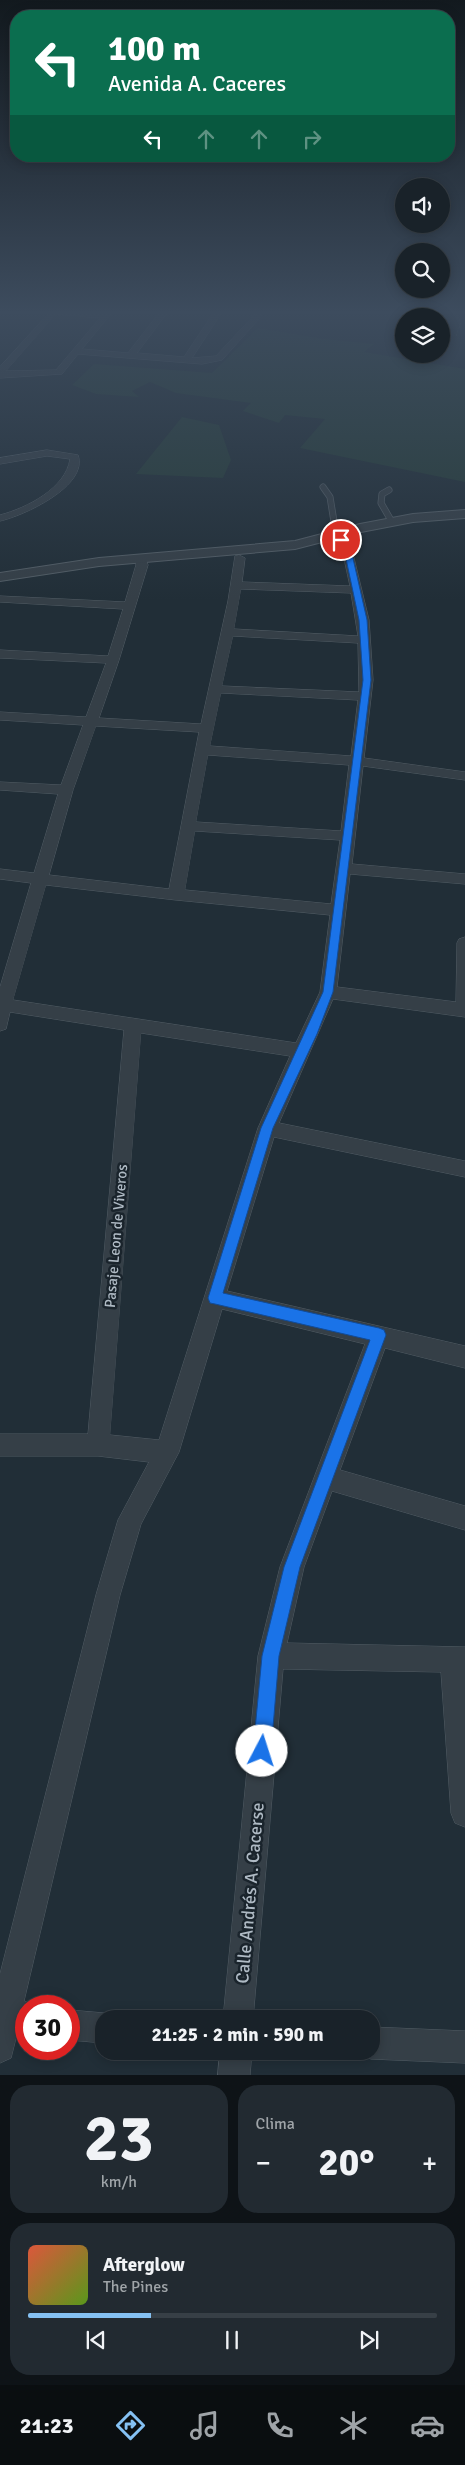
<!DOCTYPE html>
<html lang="es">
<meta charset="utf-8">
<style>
:root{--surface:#192229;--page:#222a31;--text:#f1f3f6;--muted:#9fa4a8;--line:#373f46;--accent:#85c1f3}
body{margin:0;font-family:Signika,sans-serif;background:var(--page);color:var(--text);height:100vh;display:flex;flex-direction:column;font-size:19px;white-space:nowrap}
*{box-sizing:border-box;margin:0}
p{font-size:16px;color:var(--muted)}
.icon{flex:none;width:28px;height:28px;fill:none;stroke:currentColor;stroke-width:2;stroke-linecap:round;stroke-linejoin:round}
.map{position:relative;height:2075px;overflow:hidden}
.side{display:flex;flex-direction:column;gap:10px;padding:10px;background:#0e1317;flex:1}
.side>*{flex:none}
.top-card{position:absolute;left:10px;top:10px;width:445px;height:152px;border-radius:20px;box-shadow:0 2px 12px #0003,0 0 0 1px var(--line);background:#0b6e4f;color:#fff;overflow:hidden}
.buttons{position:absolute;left:395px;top:178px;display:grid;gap:10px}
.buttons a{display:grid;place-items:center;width:55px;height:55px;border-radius:50%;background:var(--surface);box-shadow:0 2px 12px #0003,0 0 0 1px var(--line);font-size:25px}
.speed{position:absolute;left:15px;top:1995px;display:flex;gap:10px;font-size:25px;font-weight:700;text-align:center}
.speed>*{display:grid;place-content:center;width:65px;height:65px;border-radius:50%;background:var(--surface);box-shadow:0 2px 12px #0003,0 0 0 1px var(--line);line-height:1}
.speed .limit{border:8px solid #d22;background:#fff;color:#111}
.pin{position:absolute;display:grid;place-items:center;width:42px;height:42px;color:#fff;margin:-21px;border:2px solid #fff;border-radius:50%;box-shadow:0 1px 5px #0007}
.me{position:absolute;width:55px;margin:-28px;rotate:5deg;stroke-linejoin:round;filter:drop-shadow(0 0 4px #0008)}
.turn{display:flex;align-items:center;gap:18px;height:105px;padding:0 15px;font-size:22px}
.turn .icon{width:65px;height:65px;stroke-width:2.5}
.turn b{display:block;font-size:35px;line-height:42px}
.lanes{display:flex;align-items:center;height:48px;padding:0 15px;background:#0003;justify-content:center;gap:25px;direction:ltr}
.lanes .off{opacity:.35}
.big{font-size:38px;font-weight:700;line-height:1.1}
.side .tile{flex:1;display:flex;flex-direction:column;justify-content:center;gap:8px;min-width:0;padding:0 18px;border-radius:20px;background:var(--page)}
.side .dial{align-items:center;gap:0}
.dial b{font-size:65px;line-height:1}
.song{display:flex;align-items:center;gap:15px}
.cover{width:60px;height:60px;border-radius:8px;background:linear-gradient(135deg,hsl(10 70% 55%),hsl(90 70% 35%))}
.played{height:5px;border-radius:2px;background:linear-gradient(90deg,var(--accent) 30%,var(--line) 30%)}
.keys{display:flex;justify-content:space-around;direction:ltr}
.heat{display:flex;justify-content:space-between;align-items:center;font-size:28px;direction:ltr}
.side .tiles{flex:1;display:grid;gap:10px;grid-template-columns:1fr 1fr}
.tile:last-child{grid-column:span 2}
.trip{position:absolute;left:95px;top:2010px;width:285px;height:50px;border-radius:20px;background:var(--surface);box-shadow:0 2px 12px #0003,0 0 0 1px var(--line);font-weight:700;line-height:50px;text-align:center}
.tabs{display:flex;height:80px;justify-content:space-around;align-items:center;background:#0a0e10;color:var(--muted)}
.tabs .icon{width:35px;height:35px}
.tabs .active{color:var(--accent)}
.tabs b{font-size:22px;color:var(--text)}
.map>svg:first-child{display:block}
.green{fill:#263c39}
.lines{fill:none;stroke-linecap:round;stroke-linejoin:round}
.service-casing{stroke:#525d65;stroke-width:7}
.minor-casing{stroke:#525d65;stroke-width:1}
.tertiary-casing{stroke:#525d65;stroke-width:2}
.path{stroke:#455858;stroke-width:1;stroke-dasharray:2 2;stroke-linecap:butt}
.service{stroke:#353f47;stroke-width:5.5}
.minor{fill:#353f47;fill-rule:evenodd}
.tertiary{fill:#353f47;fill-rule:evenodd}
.route{fill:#1a73e8;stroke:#114b97}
.labels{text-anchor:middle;stroke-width:5;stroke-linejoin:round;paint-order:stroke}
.street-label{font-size:15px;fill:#afbac4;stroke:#1a242c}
.near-street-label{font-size:18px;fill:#afbac4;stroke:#1a242c}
</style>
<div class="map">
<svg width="465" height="2075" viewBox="0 0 465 2075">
<rect width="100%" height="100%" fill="#212e37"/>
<!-- green -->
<path class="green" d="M 258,328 L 324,339 L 374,344 L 364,352 L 465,369 L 465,482 L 300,448 L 325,419 L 285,415 L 279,423 L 243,411 L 251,403 L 176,393 L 150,382 L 132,391 L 139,397 L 96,394 L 72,385 L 94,364 L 212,373 Z
M 182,417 L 219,425 L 231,460 L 223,478 L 136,474 Z"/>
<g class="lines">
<!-- service casing -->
<g class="service-casing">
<path id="service" d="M 323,487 L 330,497 L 336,534
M 389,490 L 382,494 L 381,503 L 392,522"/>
</g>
<!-- minor casing -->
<g class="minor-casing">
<path id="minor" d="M 0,309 L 8,309 L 0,315 Z
M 53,309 L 103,313 L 107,309 L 115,309 L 82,349 L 128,353 L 162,309 L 170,309 L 137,353 L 184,357 L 216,309 L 224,309 L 192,358 L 216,356 L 260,309 L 268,309 L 222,360 L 202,364 L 78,354 L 62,374 L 0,378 L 0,367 ZM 56,314 L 100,318 L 56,370 L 6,371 Z
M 47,450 L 78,455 C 89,486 23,516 0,521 L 0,515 C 27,508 66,488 70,459 L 47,456 L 0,464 L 0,458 Z
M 336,531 L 340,532 L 353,554 L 369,620 L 373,680 L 364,758 L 465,772 L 465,780 L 363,766 L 352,864 L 465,874 L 465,884 L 350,874 L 337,987 L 456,1002 L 457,943 L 459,939 L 465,937 L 465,1017 L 333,999 L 279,1123 L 465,1161 L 465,1177 L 274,1137 L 227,1291 L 465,1346 L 465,1368 L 385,1348 L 340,1470 L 465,1506 L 465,1530 L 332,1491 L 304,1567 L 287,1643 L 465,1647 L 465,1827 L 455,1823 L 451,1813 L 441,1672 L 283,1669 L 253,2019 L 223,2019 L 258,1656 L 280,1567 L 365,1344 L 222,1309 L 179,1452 L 141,1524 L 120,1595 L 24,2001 L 37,2006 L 26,2006 L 26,2032 L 18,2030 L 11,2058 L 0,2063 L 0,1974 L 96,1595 L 118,1520 L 149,1462 L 98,1456 L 0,1456 L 0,1434 L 88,1434 L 124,1030 L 10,1012 L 6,1029 L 0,1031 L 0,987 L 31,883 L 0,879 L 0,869 L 34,873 L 58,794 L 0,790 L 0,782 L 61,785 L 83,725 L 0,720 L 0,712 L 86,717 L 106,663 L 0,658 L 0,650 L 108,656 L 123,609 L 0,602 L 0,596 L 125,602 L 136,565 L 135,558 L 141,555 L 145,556 L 148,565 L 119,660 L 99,718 L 201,724 L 228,601 L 235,556 L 239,555 L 245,558 L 242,582 L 350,586 L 343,554 L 331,534 ZM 241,589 L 351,593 L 358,636 L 234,629 ZM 233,636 L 358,643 L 359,692 L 222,686 ZM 221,693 L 358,700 L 351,756 L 210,746 ZM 96,726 L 199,732 L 169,889 L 49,875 L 73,790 ZM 208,755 L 349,765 L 341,831 L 196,822 ZM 195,831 L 340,840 L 331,904 L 185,890 ZM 46,885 L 176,900 L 330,915 L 320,992 L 296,1043 L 13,1000 ZM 141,1033 L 290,1056 L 258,1128 L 159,1440 L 110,1435 Z
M 69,2010 L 104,2013 L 115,2017 L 116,2019 L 104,2019 L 104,2043 L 69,2040 Z
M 371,2027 L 465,2031 L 465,2063 L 371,2059 L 360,2054 L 359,2051 L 371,2051 Z
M 220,2051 L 252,2051 L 250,2075 L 218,2075 Z"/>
</g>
<!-- tertiary casing -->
<g class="tertiary-casing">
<path id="tertiary" d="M 465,510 L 465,518 L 413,522 L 361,532 L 295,549 L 99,566 L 0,581 L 0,573 L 99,558 L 295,541 L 360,524 L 413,514 Z"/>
</g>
<!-- path -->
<path class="path" d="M 456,336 L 461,322 L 457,316 L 460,309"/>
<!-- service -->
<use href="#service" class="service"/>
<!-- minor -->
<use href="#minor" class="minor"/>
<!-- tertiary -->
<use href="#tertiary" class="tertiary"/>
</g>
<!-- sky -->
<linearGradient id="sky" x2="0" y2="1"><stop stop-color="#12191e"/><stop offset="0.52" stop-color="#3d4c5e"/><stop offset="1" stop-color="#3d4c5e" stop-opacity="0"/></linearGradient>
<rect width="465" height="600" fill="url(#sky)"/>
<!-- route -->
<path class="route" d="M 341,538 L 345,540 L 352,554 L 367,620 L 371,680 L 333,992 L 317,1034 L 273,1128 L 223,1293 L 379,1328 L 384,1330 L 386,1335 L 300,1567 L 279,1656 L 271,1751 L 268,1758 L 262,1760 L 256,1758 L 253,1751 L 262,1656 L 284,1567 L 370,1340 L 215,1304 L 210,1303 L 208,1298 L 261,1128 L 323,992 L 363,680 L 359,620 L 345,554 L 338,540 Z"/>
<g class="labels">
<!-- street labels -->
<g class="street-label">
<text transform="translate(116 1236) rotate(-85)" y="5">Pasaje Leon de Viveros</text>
</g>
<!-- near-street labels -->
<g class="near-street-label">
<text transform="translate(250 1893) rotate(-85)" y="6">Calle Andrés A. Cacerse</text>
</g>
</g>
</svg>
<div class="buttons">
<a><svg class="icon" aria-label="sound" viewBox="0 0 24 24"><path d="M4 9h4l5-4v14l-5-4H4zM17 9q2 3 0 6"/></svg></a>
<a><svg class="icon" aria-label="search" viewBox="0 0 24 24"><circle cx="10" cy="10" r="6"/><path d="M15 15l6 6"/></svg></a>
<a><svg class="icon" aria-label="layers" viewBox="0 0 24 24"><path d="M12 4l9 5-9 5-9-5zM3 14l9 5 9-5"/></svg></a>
</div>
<div class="speed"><div class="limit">30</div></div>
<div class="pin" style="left:341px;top:540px;background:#d93025"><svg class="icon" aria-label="arrive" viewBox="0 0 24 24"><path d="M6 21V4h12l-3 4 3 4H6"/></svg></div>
<svg class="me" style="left:262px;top:1751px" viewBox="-20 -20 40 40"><circle r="19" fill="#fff"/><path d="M0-13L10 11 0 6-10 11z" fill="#1a73e8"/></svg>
<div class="trip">21:25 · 2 min · 590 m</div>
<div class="top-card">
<div class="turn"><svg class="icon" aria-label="left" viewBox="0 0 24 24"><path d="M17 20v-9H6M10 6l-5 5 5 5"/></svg><div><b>100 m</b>Avenida A. Caceres</div></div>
<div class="lanes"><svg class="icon" aria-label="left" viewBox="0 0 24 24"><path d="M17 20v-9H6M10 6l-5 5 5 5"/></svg><svg class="icon off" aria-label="ahead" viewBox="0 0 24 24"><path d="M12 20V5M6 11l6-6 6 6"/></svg><svg class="icon off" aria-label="ahead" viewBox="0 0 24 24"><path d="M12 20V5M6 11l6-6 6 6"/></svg><svg class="icon off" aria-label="right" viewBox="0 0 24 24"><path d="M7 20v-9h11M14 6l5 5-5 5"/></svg></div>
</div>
</div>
<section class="side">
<div class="tiles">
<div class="tile dial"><b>23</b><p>km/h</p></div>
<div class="tile"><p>Clima</p>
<div class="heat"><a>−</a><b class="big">20°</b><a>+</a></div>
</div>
<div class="tile">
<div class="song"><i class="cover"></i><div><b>Afterglow</b><p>The Pines</p></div></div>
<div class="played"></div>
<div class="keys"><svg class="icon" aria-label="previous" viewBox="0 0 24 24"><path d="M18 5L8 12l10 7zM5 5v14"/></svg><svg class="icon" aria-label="pause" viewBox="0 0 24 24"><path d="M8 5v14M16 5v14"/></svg><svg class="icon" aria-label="next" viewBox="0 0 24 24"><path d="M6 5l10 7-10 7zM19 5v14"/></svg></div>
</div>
</div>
</section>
<nav class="tabs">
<b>21:23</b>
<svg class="icon active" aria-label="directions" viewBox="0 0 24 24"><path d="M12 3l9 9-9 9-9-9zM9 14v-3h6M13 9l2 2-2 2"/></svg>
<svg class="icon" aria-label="music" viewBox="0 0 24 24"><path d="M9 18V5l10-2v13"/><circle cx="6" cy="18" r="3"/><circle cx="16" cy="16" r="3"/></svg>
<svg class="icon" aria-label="phone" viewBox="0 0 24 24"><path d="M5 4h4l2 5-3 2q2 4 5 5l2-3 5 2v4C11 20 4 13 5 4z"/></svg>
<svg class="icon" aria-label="climate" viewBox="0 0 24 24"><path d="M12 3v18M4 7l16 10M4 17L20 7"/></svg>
<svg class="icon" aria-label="car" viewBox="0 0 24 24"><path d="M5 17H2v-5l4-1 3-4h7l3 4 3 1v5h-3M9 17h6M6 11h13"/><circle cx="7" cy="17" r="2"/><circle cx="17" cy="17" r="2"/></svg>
</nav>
